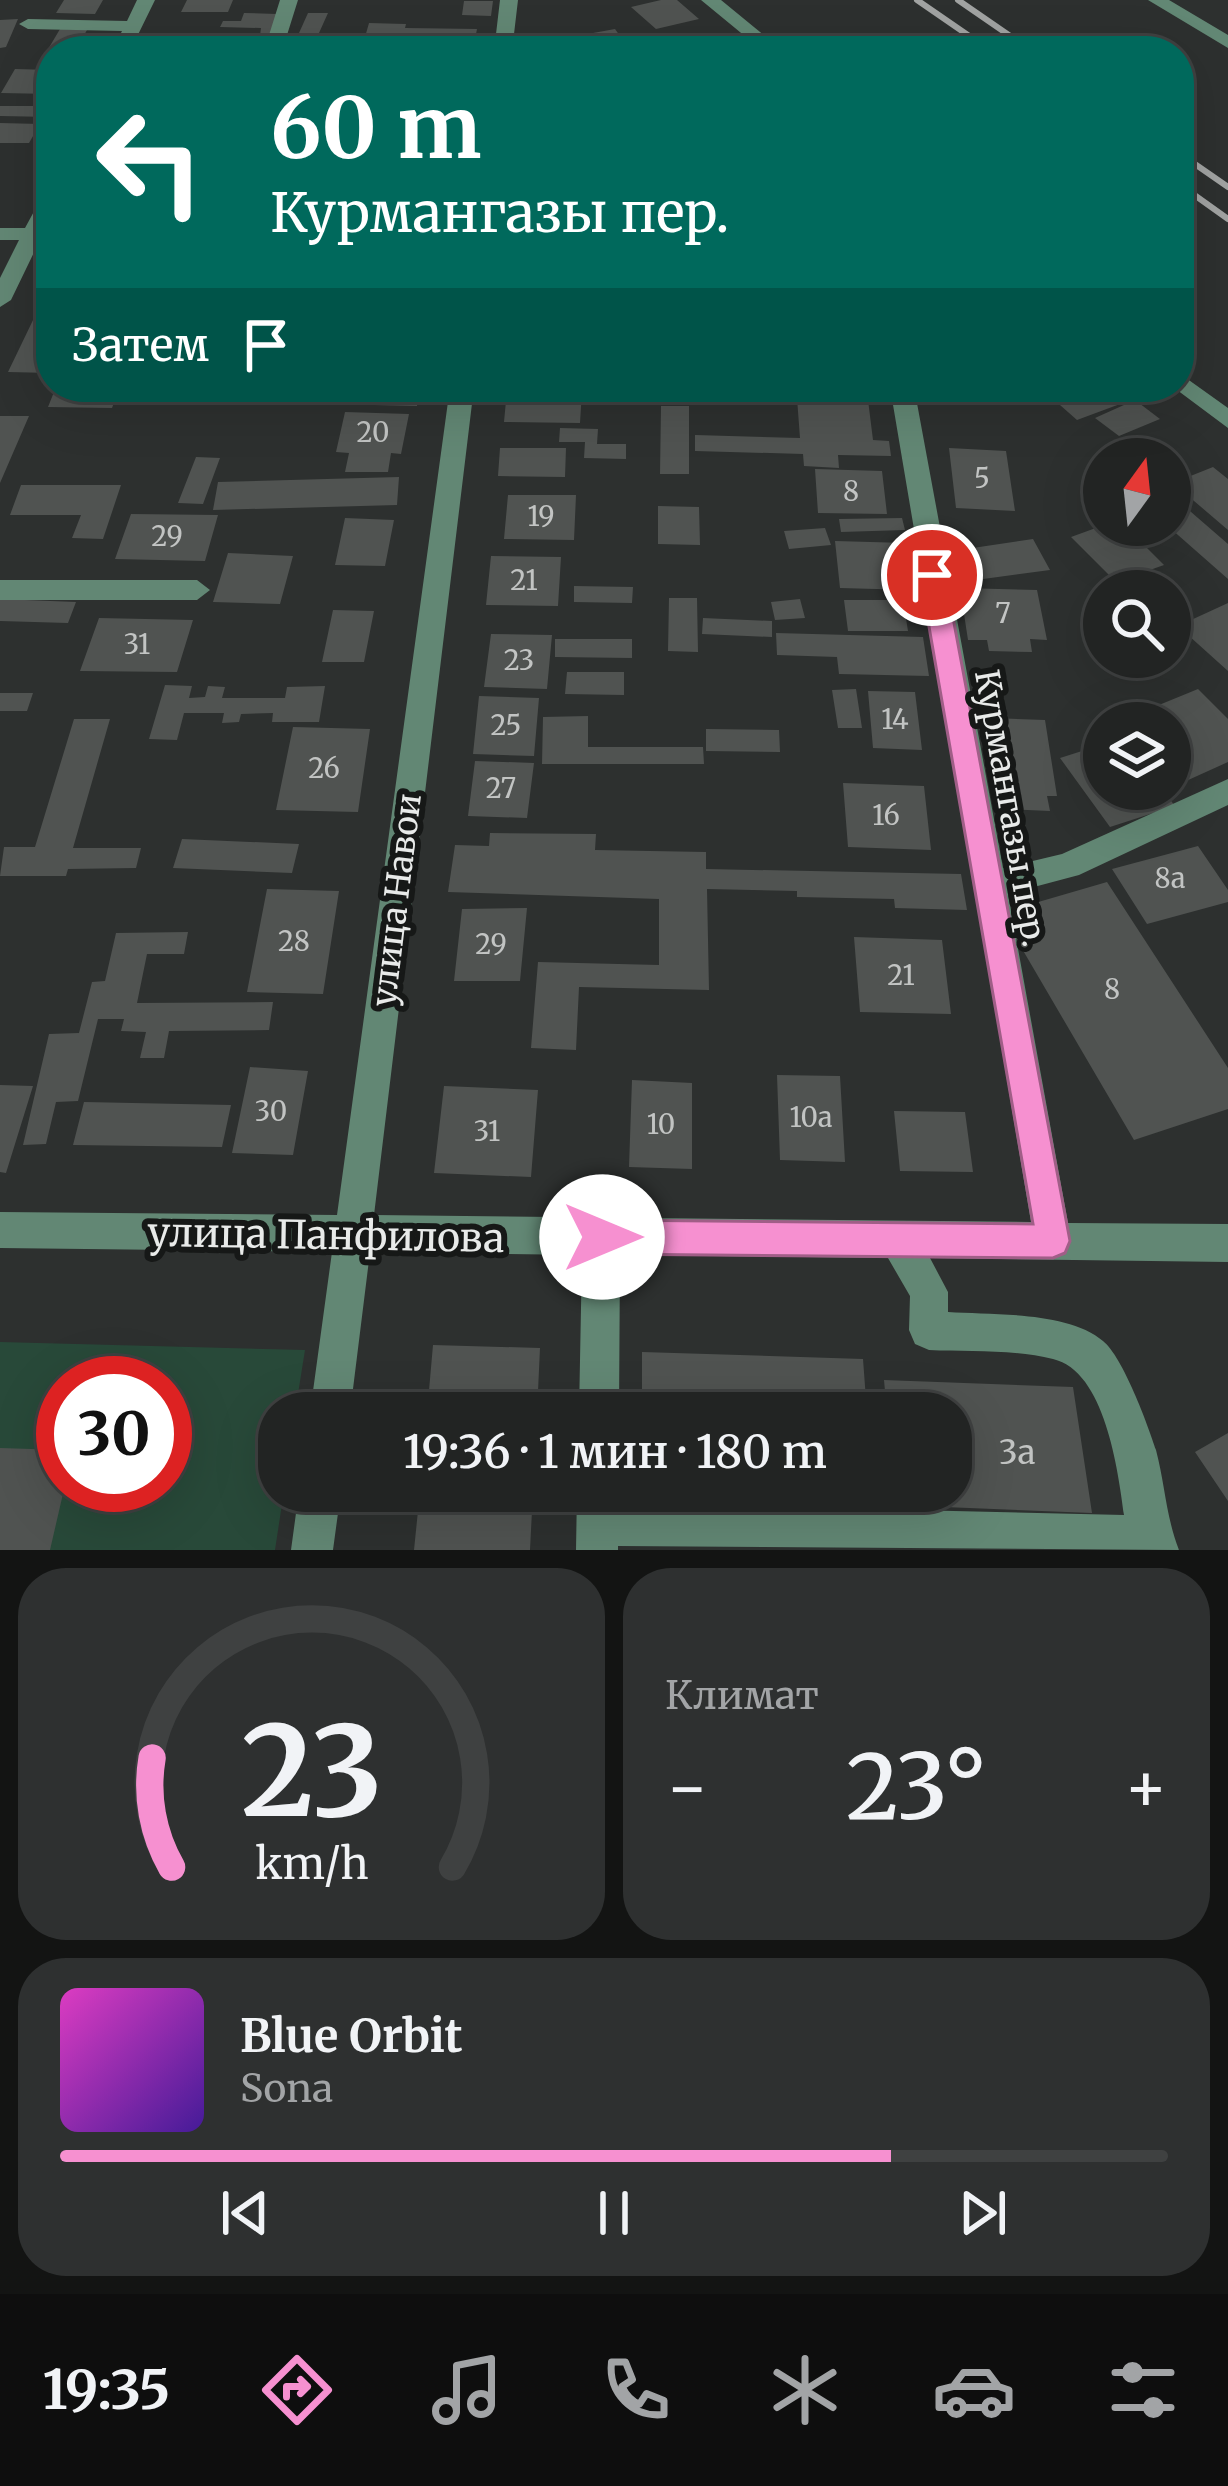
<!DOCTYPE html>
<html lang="ru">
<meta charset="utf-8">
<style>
:root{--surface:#222423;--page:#2e3030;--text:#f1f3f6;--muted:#a2a4a6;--line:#3f4141;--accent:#f690d0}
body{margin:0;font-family:Merriweather,serif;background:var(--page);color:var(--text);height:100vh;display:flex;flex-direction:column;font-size:45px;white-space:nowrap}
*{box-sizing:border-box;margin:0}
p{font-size:39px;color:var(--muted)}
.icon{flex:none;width:66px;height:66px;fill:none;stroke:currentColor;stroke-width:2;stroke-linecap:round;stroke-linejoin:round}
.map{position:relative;height:1550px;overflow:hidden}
.side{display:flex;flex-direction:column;gap:18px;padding:18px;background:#131413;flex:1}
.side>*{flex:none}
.top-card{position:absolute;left:36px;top:36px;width:1158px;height:366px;border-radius:48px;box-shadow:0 12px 48px #0002,0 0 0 3px var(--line);background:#00695c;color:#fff;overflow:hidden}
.needle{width:78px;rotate:15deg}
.controls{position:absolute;left:1083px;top:438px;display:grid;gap:24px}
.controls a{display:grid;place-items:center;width:108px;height:108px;border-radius:50%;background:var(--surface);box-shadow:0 12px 48px #0002,0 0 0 3px var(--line);font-size:60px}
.speed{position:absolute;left:36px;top:1356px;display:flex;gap:24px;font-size:60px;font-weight:700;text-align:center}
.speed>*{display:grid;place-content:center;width:156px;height:156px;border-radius:50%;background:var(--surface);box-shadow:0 12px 48px #0002,0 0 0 3px var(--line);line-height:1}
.speed .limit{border:18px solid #d22;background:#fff;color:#111}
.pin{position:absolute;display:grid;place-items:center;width:102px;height:102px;color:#fff;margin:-51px;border:6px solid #fff;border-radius:50%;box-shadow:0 3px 12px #0007}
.me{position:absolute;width:132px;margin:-66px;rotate:90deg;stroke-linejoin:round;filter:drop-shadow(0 0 9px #0008)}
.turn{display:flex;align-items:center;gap:42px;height:252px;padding:0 36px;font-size:54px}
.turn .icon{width:156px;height:156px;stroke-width:2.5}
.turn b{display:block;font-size:84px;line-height:102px}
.then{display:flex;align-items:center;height:114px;padding:0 36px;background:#0003;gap:24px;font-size:45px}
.big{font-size:90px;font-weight:600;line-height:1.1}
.side .tile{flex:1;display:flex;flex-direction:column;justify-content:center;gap:18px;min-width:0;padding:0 42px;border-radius:48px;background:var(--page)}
.side .dial{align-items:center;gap:0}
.dial svg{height:312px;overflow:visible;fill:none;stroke:var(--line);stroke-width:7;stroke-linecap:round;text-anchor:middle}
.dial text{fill:var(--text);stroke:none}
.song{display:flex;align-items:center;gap:36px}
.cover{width:144px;height:144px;border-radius:18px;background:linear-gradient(135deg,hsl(310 70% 55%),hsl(260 70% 35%))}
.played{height:12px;border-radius:6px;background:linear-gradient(90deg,var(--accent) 75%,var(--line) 75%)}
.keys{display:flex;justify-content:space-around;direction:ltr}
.heat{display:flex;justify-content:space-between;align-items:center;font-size:66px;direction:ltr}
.side .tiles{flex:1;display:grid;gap:18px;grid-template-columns:1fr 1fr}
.tile:last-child{grid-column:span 2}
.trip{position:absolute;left:258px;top:1392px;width:714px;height:120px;border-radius:48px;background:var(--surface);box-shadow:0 12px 48px #0002,0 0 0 3px var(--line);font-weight:600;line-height:120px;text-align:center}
.tab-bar{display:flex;height:192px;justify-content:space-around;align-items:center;background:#0e0e0e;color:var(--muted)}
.tab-bar .icon{width:84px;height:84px}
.tab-bar .on{color:var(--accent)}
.tab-bar b{font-size:54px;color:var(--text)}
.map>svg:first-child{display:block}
.green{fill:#284939;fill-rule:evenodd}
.building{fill:#505351}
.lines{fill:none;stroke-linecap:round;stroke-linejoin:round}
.minor{fill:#628774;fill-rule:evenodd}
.rail{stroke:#a1a3a2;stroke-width:6}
.route{fill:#f690d0;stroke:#a05e87;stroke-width:3}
.labels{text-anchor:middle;stroke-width:12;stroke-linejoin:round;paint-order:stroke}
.number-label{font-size:27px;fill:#c2c4c3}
.street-label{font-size:33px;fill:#e8eae9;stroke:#161817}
.near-number-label{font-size:33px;fill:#c2c4c3}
.near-street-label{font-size:39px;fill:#e8eae9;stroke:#161817}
</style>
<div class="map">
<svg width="1228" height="1550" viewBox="0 0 1228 1550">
<rect width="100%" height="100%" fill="#2d302f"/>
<!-- green -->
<path class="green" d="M 0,1342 L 305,1350 L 295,1413 L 279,1413 L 279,1491 L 284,1491 L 275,1550 L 0,1550 ZM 63,1383 L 165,1383 L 165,1485 L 63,1485 Z"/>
<!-- building -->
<path class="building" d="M 64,0 L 103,0 L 95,14 L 56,13 Z
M 187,0 L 233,0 L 228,12 L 181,12 Z
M 661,0 L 677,0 L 699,19 L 656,29 L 631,7 Z
M 464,1 L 493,1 L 491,16 L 462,15 Z
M 244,13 L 277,14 L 269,51 L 258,51 L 261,28 L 220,27 L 223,21 L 241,21 Z
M 308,13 L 328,13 L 319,33 L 299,33 Z
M 18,19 L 6,47 L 0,48 L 0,20 Z
M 369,23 L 406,24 L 405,28 L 477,29 L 475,39 L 443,39 L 441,49 L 363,51 L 365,45 L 386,45 L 387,38 L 365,37 Z
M 60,29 L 87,30 L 75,51 L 47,51 Z
M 615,29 L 620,36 L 601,39 L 609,50 L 594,51 L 582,35 Z
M 321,34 L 361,34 L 357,48 L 316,48 Z
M 176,36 L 223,37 L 218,51 L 169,51 Z
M 723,39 L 734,48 L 685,51 L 684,50 Z
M 15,69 L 51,70 L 51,94 L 1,93 Z
M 0,106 L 51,106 L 51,117 L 0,116 Z
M 0,123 L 40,124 L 29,143 L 0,143 Z
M 34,318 L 51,319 L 51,373 L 8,372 Z
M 56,387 L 151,387 L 150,392 L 118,392 L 112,408 L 48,407 Z
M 268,387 L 356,387 L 354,403 L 264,403 Z
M 622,387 L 680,387 L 680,402 L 621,401 Z
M 795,387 L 868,387 L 870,398 L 795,395 Z
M 1108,387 L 1139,387 L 1147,394 L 1077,420 L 1060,405 Z
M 376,390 L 419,391 L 417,406 L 373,405 Z
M 507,390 L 582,391 L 580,423 L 504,422 Z
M 797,398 L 868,400 L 873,440 L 889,441 L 891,456 L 838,455 L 839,468 L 804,466 L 803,454 L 695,451 L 695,435 L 800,438 Z
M 1135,400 L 1160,419 L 1119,436 L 1095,418 Z
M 661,406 L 689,406 L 689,474 L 660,474 Z
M 345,412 L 409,414 L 401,454 L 391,453 L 388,472 L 345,472 L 349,453 L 336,452 Z
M 0,416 L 29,416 L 0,483 Z
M 560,428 L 598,429 L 597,444 L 626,444 L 626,459 L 584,458 L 585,442 L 559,442 Z
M 500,448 L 566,448 L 565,477 L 498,476 Z
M 949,448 L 1006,451 L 1015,511 L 956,508 Z
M 196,457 L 220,458 L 203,504 L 178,503 Z
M 1213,467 L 1228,479 L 1228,530 L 1173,483 Z
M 815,469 L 882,471 L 887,514 L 818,513 Z
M 399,477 L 397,505 L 213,510 L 218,482 Z
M 21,485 L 121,485 L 103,539 L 72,538 L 81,515 L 10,515 Z
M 508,495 L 576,495 L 574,540 L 504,539 Z
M 1183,505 L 1228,544 L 1228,579 L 1170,528 L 1170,510 Z
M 658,506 L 699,507 L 700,545 L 658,544 Z
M 131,514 L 218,515 L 205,561 L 115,559 Z
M 345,518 L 394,520 L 385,566 L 335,565 Z
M 902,518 L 905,530 L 841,532 L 839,519 Z
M 1104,525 L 1124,525 L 1164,565 L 1116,582 L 1071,537 Z
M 825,528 L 831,545 L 789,549 L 784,531 Z
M 1033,539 L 1050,570 L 954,583 L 939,553 Z
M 835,541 L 906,543 L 912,590 L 840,588 Z
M 228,553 L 293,556 L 280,604 L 213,602 Z
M 491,556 L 561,557 L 558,606 L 486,605 Z
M 574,586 L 633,587 L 632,603 L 574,602 Z
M 960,588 L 1037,590 L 1047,640 L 1030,639 L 1032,652 L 989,651 L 987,640 L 968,640 Z
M 669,598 L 697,598 L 698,652 L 668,651 Z
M 0,599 L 76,602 L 68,623 L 0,621 Z
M 800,599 L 805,618 L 775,620 L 771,602 Z
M 844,600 L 903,600 L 908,631 L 848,631 Z
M 1228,603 L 1228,671 L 1178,626 Z
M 333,610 L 374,611 L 364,662 L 322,662 Z
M 99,618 L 193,620 L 177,672 L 80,671 Z
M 703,618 L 772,621 L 772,637 L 702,634 Z
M 776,633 L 923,637 L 929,676 L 839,674 L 837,657 L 777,655 Z
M 491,634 L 552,635 L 547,689 L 484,687 Z
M 555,639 L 632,639 L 632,658 L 555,657 Z
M 567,672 L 624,672 L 624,695 L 565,694 Z
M 165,685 L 192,686 L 189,698 L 205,697 L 208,686 L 225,687 L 222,698 L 285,698 L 287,687 L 325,686 L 319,722 L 272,722 L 273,713 L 241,714 L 239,722 L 222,723 L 224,713 L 184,713 L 177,740 L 149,739 Z
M 856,689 L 862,728 L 838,728 L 832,690 Z
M 1198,689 L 1228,719 L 1228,762 L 1175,786 L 1170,780 L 1170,723 L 1115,723 Z
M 868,691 L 915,692 L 922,750 L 873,748 Z
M 0,693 L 33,693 L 27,711 L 0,711 Z
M 479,696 L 539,698 L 534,756 L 473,754 Z
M 588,716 L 588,747 L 703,747 L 704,764 L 542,764 L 543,717 Z
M 992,718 L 1045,720 L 1057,796 L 1047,796 L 1050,811 L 1004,809 Z
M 74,719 L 110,719 L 73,848 L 141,848 L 136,868 L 68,869 L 66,876 L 0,876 L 4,847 L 35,847 Z
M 293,727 L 370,729 L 358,812 L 276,810 Z
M 706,729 L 779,730 L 780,752 L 706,751 Z
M 1104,744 L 1104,789 L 1162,789 L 1175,806 L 1110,827 L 1060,758 Z
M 475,761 L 534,763 L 527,818 L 468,816 Z
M 843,783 L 924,786 L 931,850 L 848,847 Z
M 490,833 L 596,834 L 595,850 L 706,852 L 706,869 L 961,874 L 967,910 L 895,908 L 894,899 L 797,897 L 797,891 L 707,889 L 709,990 L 579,987 L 576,1050 L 531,1048 L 538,962 L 659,965 L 659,899 L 448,892 L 455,845 L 489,846 Z
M 182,839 L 299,844 L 292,873 L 173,868 Z
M 1198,846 L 1228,890 L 1228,902 L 1147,924 L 1112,869 Z
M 1107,882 L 1228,1068 L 1228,1109 L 1134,1140 L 1001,913 Z
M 267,889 L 339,891 L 323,994 L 247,992 Z
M 527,908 L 520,981 L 454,981 L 462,909 Z
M 188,932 L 184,954 L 147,954 L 137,1003 L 273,1002 L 269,1030 L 169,1031 L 164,1058 L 140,1058 L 146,1032 L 121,1031 L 124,1019 L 98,1019 L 78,1101 L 56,1102 L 46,1144 L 23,1145 L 49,1034 L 79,1033 L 92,982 L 105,981 L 116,933 Z
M 854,937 L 942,940 L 951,1014 L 860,1012 Z
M 250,1067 L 308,1071 L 293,1155 L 232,1153 Z
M 777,1075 L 840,1076 L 845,1162 L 780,1160 Z
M 632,1080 L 692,1083 L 692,1169 L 629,1167 Z
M 0,1085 L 33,1086 L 6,1173 L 0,1172 Z
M 444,1086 L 538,1090 L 531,1177 L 434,1173 Z
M 84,1102 L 231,1105 L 222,1147 L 73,1145 Z
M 894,1111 L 965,1112 L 973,1172 L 900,1171 Z
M 433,1345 L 540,1348 L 537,1413 L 427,1413 Z
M 642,1352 L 863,1359 L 867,1413 L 642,1413 Z
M 884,1380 L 1073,1387 L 1092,1513 L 895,1505 L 893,1491 L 951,1491 L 951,1413 L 887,1413 Z
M 1228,1433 L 1228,1501 L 1195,1452 Z
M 0,1448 L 63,1450 L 65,1485 L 50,1550 L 0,1550 Z
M 420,1491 L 533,1491 L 530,1550 L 414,1550 Z
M 641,1491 L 874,1491 L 875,1514 L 641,1507 Z"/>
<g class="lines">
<!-- minor -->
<path class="minor" d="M 137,0 L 155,0 L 130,51 L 112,51 L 122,31 L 28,29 L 19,24 L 28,19 L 127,21 Z
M 280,0 L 298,0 L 282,51 L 264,51 Z
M 500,0 L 518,0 L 512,51 L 494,51 Z
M 701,0 L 721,0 L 783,51 L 763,51 Z
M 1148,0 L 1169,0 L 1228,35 L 1228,48 Z
M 51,191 L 46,228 L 51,228 L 51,240 L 40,240 L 11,300 L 0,307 L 0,278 L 19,240 L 0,240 L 0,228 L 25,228 L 44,193 Z
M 1179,373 L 1228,408 L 1228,428 L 1173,387 L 1179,387 Z
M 450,387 L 474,387 L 374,1215 L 1031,1222 L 890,387 L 914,387 L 1003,868 L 1062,854 L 1228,779 L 1228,805 L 1079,875 L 1008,894 L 1068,1223 L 1228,1224 L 1228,1262 L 930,1258 L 948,1292 L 948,1312 C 992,1315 1068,1311 1103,1341 C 1123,1357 1148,1425 1156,1450 C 1165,1484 1166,1517 1179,1550 L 618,1546 L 618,1550 L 576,1550 L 577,1491 L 619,1491 L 619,1503 L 1124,1515 C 1118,1470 1105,1371 1053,1359 C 1014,1349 968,1352 929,1350 L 915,1344 L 909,1330 L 910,1296 L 888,1258 L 620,1255 L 619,1413 L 579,1413 L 582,1255 L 370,1252 L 350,1413 L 310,1413 L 332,1252 L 0,1248 L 0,1212 L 337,1215 Z
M 0,580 L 197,580 L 210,590 L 197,600 L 0,600 Z
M 299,1491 L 341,1491 L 333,1550 L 291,1550 Z"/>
<!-- rail -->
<path class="rail" d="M 917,0 L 991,51
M 958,0 L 1032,51
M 1179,153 L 1228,187
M 1179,184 L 1228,219"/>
</g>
<!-- route -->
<path class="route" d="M 932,567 L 945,575 L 1070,1241 L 1065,1253 L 1053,1258 L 602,1254 L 589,1249 L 584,1237 L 589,1225 L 602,1220 L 1033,1224 L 920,575 Z"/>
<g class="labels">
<!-- number labels -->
<g class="number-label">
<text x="373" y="442">20</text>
<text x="982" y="488">5</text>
<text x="851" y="501">8</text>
<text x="541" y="526">19</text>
<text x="167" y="546">29</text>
<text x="524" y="590">21</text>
<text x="1003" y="623">7</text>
<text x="137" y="654">31</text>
<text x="519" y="670">23</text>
<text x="895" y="729">14</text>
<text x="506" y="735">25</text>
<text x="324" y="778">26</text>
<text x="501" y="798">27</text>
<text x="886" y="825">16</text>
<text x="1170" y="888">8а</text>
<text x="294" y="951">28</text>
<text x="491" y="954">29</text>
<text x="901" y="985">21</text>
<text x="1112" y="999">8</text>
<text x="271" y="1121">30</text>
<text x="811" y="1127">10а</text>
<text x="661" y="1134">10</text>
<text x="487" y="1141">31</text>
</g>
<!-- street labels -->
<g class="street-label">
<text transform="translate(1011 808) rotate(80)" y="12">Курмангазы пер.</text>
<text transform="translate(396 900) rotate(-83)" y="12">улица Навои</text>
</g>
<!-- near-number labels -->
<g class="near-number-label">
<text x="1017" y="1464">3а</text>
</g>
<!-- near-street labels -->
<g class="near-street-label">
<text transform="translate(326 1235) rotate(1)" y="14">улица Панфилова</text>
</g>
</g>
</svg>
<div class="controls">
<a><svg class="needle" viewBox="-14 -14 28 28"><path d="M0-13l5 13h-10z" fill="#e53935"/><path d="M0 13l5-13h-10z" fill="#a2a4a6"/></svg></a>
<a><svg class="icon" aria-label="search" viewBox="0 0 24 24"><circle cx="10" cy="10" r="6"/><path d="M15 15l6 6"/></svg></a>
<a><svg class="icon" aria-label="layers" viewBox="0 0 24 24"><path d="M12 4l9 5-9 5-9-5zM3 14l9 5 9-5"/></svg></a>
</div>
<div class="speed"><div class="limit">30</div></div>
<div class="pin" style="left:932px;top:575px;background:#d93025"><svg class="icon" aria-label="arrive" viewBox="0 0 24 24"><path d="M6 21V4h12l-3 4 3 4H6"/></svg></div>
<svg class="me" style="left:602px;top:1237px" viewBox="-20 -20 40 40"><circle r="19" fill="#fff"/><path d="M0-13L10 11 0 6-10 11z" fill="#f690d0"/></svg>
<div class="trip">19:36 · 1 мин · 180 m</div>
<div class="top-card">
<div class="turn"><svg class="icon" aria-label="left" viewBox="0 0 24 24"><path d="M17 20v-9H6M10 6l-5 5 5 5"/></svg><div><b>60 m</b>Курмангазы пер.</div></div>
<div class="then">Затем<svg class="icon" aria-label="arrive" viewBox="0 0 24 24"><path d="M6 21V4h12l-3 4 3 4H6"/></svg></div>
</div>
</div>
<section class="side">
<div class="tiles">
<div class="tile dial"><svg viewBox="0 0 100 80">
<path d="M14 69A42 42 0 1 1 86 69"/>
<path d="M14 69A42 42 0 0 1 9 41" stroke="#f690d0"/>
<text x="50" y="56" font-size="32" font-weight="700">23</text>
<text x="50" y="72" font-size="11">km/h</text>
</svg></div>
<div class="tile"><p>Климат</p>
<div class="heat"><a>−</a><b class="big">23°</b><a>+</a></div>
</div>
<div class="tile">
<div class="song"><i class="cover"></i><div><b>Blue Orbit</b><p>Sona</p></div></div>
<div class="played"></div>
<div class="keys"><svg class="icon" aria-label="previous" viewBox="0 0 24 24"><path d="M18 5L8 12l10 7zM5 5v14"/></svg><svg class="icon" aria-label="pause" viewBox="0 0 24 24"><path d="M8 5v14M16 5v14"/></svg><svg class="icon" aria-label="next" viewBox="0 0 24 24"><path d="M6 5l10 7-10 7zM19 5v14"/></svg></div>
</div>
</div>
</section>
<nav class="tab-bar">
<b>19:35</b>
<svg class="icon on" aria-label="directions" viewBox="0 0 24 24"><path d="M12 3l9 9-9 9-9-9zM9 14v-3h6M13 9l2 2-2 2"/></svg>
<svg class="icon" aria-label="music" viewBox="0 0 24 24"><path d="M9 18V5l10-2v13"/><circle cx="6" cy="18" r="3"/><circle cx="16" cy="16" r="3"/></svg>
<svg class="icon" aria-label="phone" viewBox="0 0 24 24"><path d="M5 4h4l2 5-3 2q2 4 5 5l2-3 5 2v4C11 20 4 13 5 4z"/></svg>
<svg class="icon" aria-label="climate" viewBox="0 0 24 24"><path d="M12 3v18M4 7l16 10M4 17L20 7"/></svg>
<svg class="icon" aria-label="car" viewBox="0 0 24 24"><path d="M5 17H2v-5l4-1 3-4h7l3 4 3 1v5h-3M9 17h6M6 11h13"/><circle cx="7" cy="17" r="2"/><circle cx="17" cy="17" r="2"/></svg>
<svg class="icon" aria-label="filters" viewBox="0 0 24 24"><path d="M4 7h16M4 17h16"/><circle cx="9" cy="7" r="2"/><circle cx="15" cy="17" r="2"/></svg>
</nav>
